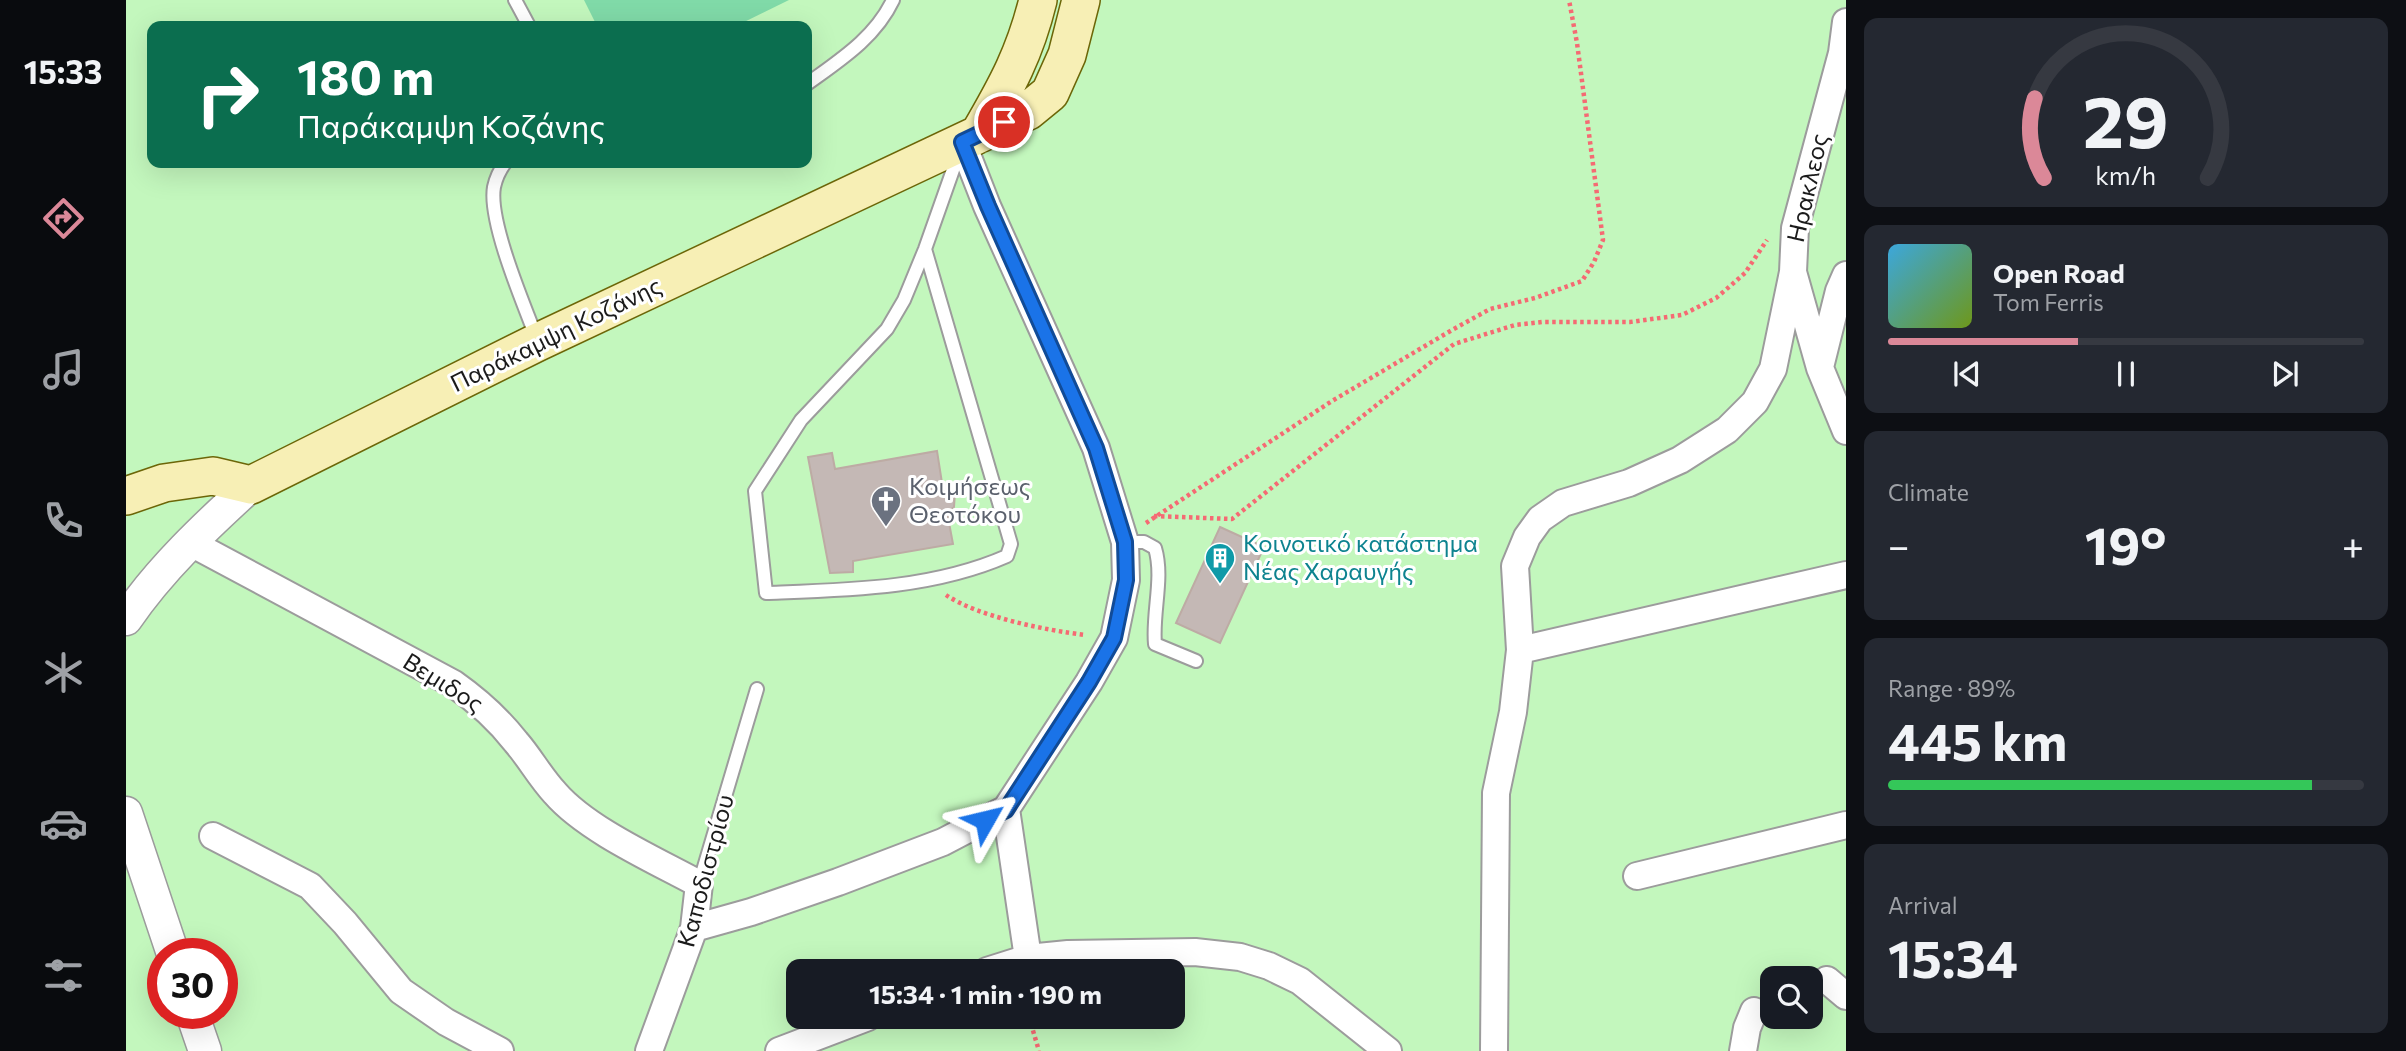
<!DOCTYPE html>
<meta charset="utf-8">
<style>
:root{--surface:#171b24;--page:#242831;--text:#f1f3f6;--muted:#9ea1a6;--line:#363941;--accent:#db8898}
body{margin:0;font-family:Commissioner,sans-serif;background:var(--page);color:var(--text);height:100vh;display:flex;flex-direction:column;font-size:26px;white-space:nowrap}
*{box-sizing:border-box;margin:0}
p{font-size:23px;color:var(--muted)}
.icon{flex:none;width:38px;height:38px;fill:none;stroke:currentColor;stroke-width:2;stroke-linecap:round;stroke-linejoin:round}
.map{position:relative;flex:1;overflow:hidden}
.sheet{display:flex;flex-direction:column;gap:18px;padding:18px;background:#0d0f14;width:560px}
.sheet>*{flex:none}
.banner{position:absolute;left:21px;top:21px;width:665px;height:147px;border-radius:14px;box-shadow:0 7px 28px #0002;background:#0b6e4f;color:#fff;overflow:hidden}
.buttons{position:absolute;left:1634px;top:966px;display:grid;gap:14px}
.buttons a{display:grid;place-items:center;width:63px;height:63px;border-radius:14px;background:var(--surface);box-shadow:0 7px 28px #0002;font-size:35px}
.speed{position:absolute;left:21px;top:938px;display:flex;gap:14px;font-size:35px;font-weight:700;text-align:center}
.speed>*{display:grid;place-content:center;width:91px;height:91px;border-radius:50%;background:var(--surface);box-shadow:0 7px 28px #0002;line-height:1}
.speed .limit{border:10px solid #d22;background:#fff;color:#111}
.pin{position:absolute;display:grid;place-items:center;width:60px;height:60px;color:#fff;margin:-30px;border:4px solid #fff;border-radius:50%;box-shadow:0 2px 7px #0007}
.me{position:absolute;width:77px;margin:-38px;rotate:53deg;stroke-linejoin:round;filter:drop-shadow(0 0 5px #0008)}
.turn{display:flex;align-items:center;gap:24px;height:147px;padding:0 35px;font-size:32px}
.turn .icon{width:91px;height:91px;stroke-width:2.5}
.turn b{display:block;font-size:49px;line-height:60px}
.big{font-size:52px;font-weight:700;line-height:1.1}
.sheet .card{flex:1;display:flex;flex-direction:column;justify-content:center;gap:10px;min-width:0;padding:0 24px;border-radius:14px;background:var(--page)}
.sheet .dial{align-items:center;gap:0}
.dial svg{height:182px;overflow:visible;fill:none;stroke:var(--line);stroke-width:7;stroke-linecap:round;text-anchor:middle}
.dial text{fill:var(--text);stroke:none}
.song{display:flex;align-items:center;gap:21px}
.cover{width:84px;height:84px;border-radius:10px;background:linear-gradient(135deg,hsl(200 70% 55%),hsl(80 70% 35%))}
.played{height:7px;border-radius:4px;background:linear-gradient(90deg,var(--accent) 40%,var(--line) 40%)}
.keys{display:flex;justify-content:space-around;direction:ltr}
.heat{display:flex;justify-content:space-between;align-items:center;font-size:38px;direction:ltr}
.charge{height:10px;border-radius:5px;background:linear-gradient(90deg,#34c759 89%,var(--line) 0)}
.trip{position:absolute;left:660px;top:959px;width:399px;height:70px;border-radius:14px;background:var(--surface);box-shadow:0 7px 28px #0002;font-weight:700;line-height:70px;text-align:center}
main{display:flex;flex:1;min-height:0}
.tab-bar{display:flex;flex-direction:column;width:126px;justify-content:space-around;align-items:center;background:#090b0e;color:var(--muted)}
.tab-bar .icon{width:49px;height:49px}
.tab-bar .selected{color:var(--accent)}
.tab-bar b{font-size:32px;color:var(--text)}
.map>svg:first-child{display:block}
.park{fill:#c3f7bd;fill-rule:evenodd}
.pitch{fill:#80daa8}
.building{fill:#c4b8b5;stroke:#bdaba4;stroke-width:2}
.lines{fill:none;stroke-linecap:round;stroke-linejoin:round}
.service-casing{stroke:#9c9c9c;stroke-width:16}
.minor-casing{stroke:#9c9c9c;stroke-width:30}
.tertiary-casing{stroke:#9c9c9c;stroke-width:35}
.secondary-casing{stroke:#6c6608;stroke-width:40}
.path{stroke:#f56a73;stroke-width:4.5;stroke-dasharray:3.5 3.5;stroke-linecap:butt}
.service{stroke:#fff;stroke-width:12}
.minor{stroke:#fff;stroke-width:26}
.tertiary{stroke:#fff;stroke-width:32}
.secondary{stroke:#f7efb5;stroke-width:37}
.route-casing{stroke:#114b97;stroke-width:18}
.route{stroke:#1a73e8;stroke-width:12}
.labels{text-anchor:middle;stroke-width:6;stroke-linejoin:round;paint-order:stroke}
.street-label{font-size:24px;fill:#1b1b1b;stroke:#fff}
.worship-label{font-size:24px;fill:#5b616d;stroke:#fff;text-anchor:start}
.culture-label{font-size:24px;fill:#0d838f;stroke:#fff;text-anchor:start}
</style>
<main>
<nav class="tab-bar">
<b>15:33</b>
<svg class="icon selected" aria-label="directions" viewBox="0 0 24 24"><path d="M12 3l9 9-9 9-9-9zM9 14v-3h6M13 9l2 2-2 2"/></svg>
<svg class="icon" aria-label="music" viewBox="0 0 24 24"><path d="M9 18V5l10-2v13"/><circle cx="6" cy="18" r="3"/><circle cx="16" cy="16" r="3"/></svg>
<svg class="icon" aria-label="phone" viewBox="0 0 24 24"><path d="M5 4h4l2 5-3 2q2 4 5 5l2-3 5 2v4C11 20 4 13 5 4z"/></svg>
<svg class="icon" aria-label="climate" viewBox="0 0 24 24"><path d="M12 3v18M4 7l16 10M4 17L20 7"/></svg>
<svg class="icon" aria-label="car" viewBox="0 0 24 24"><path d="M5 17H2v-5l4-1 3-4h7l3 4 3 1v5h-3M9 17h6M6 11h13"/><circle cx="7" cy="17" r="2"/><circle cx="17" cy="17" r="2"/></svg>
<svg class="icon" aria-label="filters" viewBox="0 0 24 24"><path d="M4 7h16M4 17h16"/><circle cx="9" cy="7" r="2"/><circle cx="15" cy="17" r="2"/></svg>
</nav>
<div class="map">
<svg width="1720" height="1051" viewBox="0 0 1720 1051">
<rect width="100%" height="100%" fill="#ede7e1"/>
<!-- park -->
<path class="park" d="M 0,0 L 1720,0 L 1720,1051 L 0,1051 ZM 26,26 L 681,26 L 681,163 L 26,163 ZM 37,954 L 96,954 L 96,1013 L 37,1013 ZM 672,971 L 1046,971 L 1046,1017 L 672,1017 ZM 1647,978 L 1685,978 L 1685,1017 L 1647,1017 Z"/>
<!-- pitch -->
<path class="pitch" d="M 458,0 L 663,0 L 610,26 L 471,26 Z"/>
<!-- building -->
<path class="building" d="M 811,451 L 816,483 L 823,485 L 829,492 L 828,507 L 821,512 L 827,544 L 727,561 L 727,572 L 704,573 L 682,457 L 706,453 L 709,469 Z
M 1094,527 L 1138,547 L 1094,643 L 1050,623 Z"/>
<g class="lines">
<!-- service casing -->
<g class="service-casing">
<path id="service" d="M 389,0 L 403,26
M 681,84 C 714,60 749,38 767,0
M 379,163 C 373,171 370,178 368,187 C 362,221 398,305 411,339
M 799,249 L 885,544 L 881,556 C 806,589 721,590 640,593 L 629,491 L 675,420 L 761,329 L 778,300 L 799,249 L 834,150
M 999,542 L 1018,542 L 1029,548 C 1038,578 1026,613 1029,644 L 1070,661
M 573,884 L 631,689"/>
</g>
<!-- minor casing -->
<g class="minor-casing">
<path id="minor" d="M 1720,22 L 1716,53 L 1669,228 L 1667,272 L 1694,368 L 1720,431
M 836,142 L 861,206 L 970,448 L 999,542 L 1000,580 L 988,638 L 963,682 L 880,809 L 902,958
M 1694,367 L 1713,291 L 1720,275
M 65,543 L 328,684 C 352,701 372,719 390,742 C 404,758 414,777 429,793 C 461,830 529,860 573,884 L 568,928 L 523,1051
M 1394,650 L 1720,575
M 87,836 L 184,886 L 219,923 L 275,991 L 320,1022 L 374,1051
M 1511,876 L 1720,825
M 568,928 L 625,912 L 712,882 L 817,842 L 880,809
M 861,971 L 902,958 L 942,954 L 1069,952 L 1114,957 L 1143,966 L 1174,981 L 1262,1051
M 1701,980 L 1720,996
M 653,1051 L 742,1017
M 1368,1051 L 1370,793 L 1387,712 L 1394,650 L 1389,566 L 1401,537 L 1414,519 L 1437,503 L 1503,483 L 1554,460 L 1601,430 L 1629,402 L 1647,369 L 1667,272
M 1617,1051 L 1621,1028 L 1628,1011"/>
</g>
<!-- tertiary casing -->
<g class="tertiary-casing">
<path id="tertiary" d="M 0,619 C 34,569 80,526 125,485
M 0,813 L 47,954
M 66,1013 L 79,1051"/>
</g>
<!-- secondary casing -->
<g class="secondary-casing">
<path id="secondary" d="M 853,134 C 881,86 899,53 912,0
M 0,496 L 38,483 L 87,476 L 125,485 L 412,342 L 902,111 L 924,93 L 941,55 L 955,0"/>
</g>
<!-- path -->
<path class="path" d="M 1028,516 L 1106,519 L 1328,344 L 1389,325 L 1416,322 L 1504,322 L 1556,315 L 1590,298 L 1603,287 L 1619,273 L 1641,240
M 1020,523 L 1206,401 L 1326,330 L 1364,309 L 1409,298 L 1456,281 L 1468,262 L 1477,240 L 1451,43 L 1443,0
M 820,595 C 853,617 919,630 959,635
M 903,1017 L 913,1051"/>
<!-- service -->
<use href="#service" class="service"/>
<!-- minor -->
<use href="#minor" class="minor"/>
<!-- tertiary -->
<use href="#tertiary" class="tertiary"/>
<!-- secondary -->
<use href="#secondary" class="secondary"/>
</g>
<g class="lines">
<!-- route casing -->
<g class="route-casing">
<path id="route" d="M 859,820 L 880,810 L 963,682 L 988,638 L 1000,580 L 999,542 L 970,448 L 862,206 L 836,142 L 878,122"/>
</g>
<!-- route -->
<use href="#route" class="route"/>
</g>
<!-- icons -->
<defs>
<g id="church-pin" transform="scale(1.575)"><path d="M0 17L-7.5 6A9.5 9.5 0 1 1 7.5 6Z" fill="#6b7280" stroke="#fff"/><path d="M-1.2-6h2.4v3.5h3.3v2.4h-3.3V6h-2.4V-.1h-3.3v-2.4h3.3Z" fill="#fff"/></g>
<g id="building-pin" transform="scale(1.575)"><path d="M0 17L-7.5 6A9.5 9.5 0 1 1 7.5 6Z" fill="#0f9aa8" stroke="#fff"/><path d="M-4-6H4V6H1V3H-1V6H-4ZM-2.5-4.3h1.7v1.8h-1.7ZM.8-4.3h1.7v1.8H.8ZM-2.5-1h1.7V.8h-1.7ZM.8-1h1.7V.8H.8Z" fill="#fff"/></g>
</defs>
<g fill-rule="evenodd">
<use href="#church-pin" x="760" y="501"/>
<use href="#building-pin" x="1094" y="558"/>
</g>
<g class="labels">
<!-- street labels -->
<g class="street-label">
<text transform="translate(1682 188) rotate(-77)" y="8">Ηρακλεος</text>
<text transform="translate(430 335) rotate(-26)" y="8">Παράκαμψη Κοζάνης</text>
<text transform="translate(317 683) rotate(32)" y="8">Βεμιδος</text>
<text transform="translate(580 871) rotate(-75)" y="8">Καποδιστρίου</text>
</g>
<!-- worship labels -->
<g class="worship-label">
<text x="783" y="495">Κοιμήσεως<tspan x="783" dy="28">Θεοτόκου</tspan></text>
</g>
<!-- culture labels -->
<g class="culture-label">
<text x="1117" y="552">Κοινοτικό κατάστημα<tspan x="1117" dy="28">Νέας Χαραυγής</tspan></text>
</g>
</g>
</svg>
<div class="buttons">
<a><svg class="icon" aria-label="search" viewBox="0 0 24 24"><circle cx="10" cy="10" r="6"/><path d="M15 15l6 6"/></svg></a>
</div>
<div class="speed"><div class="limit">30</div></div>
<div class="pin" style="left:878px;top:122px;background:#d93025"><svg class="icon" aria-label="arrive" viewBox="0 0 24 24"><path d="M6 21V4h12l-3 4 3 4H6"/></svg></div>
<svg class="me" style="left:859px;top:820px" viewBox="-20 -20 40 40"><path d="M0-17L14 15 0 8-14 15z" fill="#1a73e8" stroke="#fff" stroke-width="4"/></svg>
<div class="trip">15:34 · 1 min · 190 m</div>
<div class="banner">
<div class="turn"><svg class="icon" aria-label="right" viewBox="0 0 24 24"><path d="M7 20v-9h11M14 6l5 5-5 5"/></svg><div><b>180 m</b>Παράκαμψη Κοζάνης</div></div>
</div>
</div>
<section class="sheet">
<div class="card dial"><svg viewBox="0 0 100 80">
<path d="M14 69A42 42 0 1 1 86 69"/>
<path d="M14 69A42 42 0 0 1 10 34" stroke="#db8898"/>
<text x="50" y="56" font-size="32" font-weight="700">29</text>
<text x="50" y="72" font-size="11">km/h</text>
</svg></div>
<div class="card">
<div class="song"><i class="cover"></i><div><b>Open Road</b><p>Tom Ferris</p></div></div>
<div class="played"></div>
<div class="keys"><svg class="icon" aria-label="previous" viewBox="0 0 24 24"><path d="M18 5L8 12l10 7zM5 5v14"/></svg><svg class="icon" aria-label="pause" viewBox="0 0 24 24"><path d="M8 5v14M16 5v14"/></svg><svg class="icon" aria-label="next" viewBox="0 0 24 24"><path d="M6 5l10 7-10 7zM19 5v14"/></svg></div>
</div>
<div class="card"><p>Climate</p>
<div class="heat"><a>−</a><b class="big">19°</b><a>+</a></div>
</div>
<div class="card"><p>Range · 89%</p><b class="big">445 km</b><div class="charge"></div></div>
<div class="card"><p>Arrival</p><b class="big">15:34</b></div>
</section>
</main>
